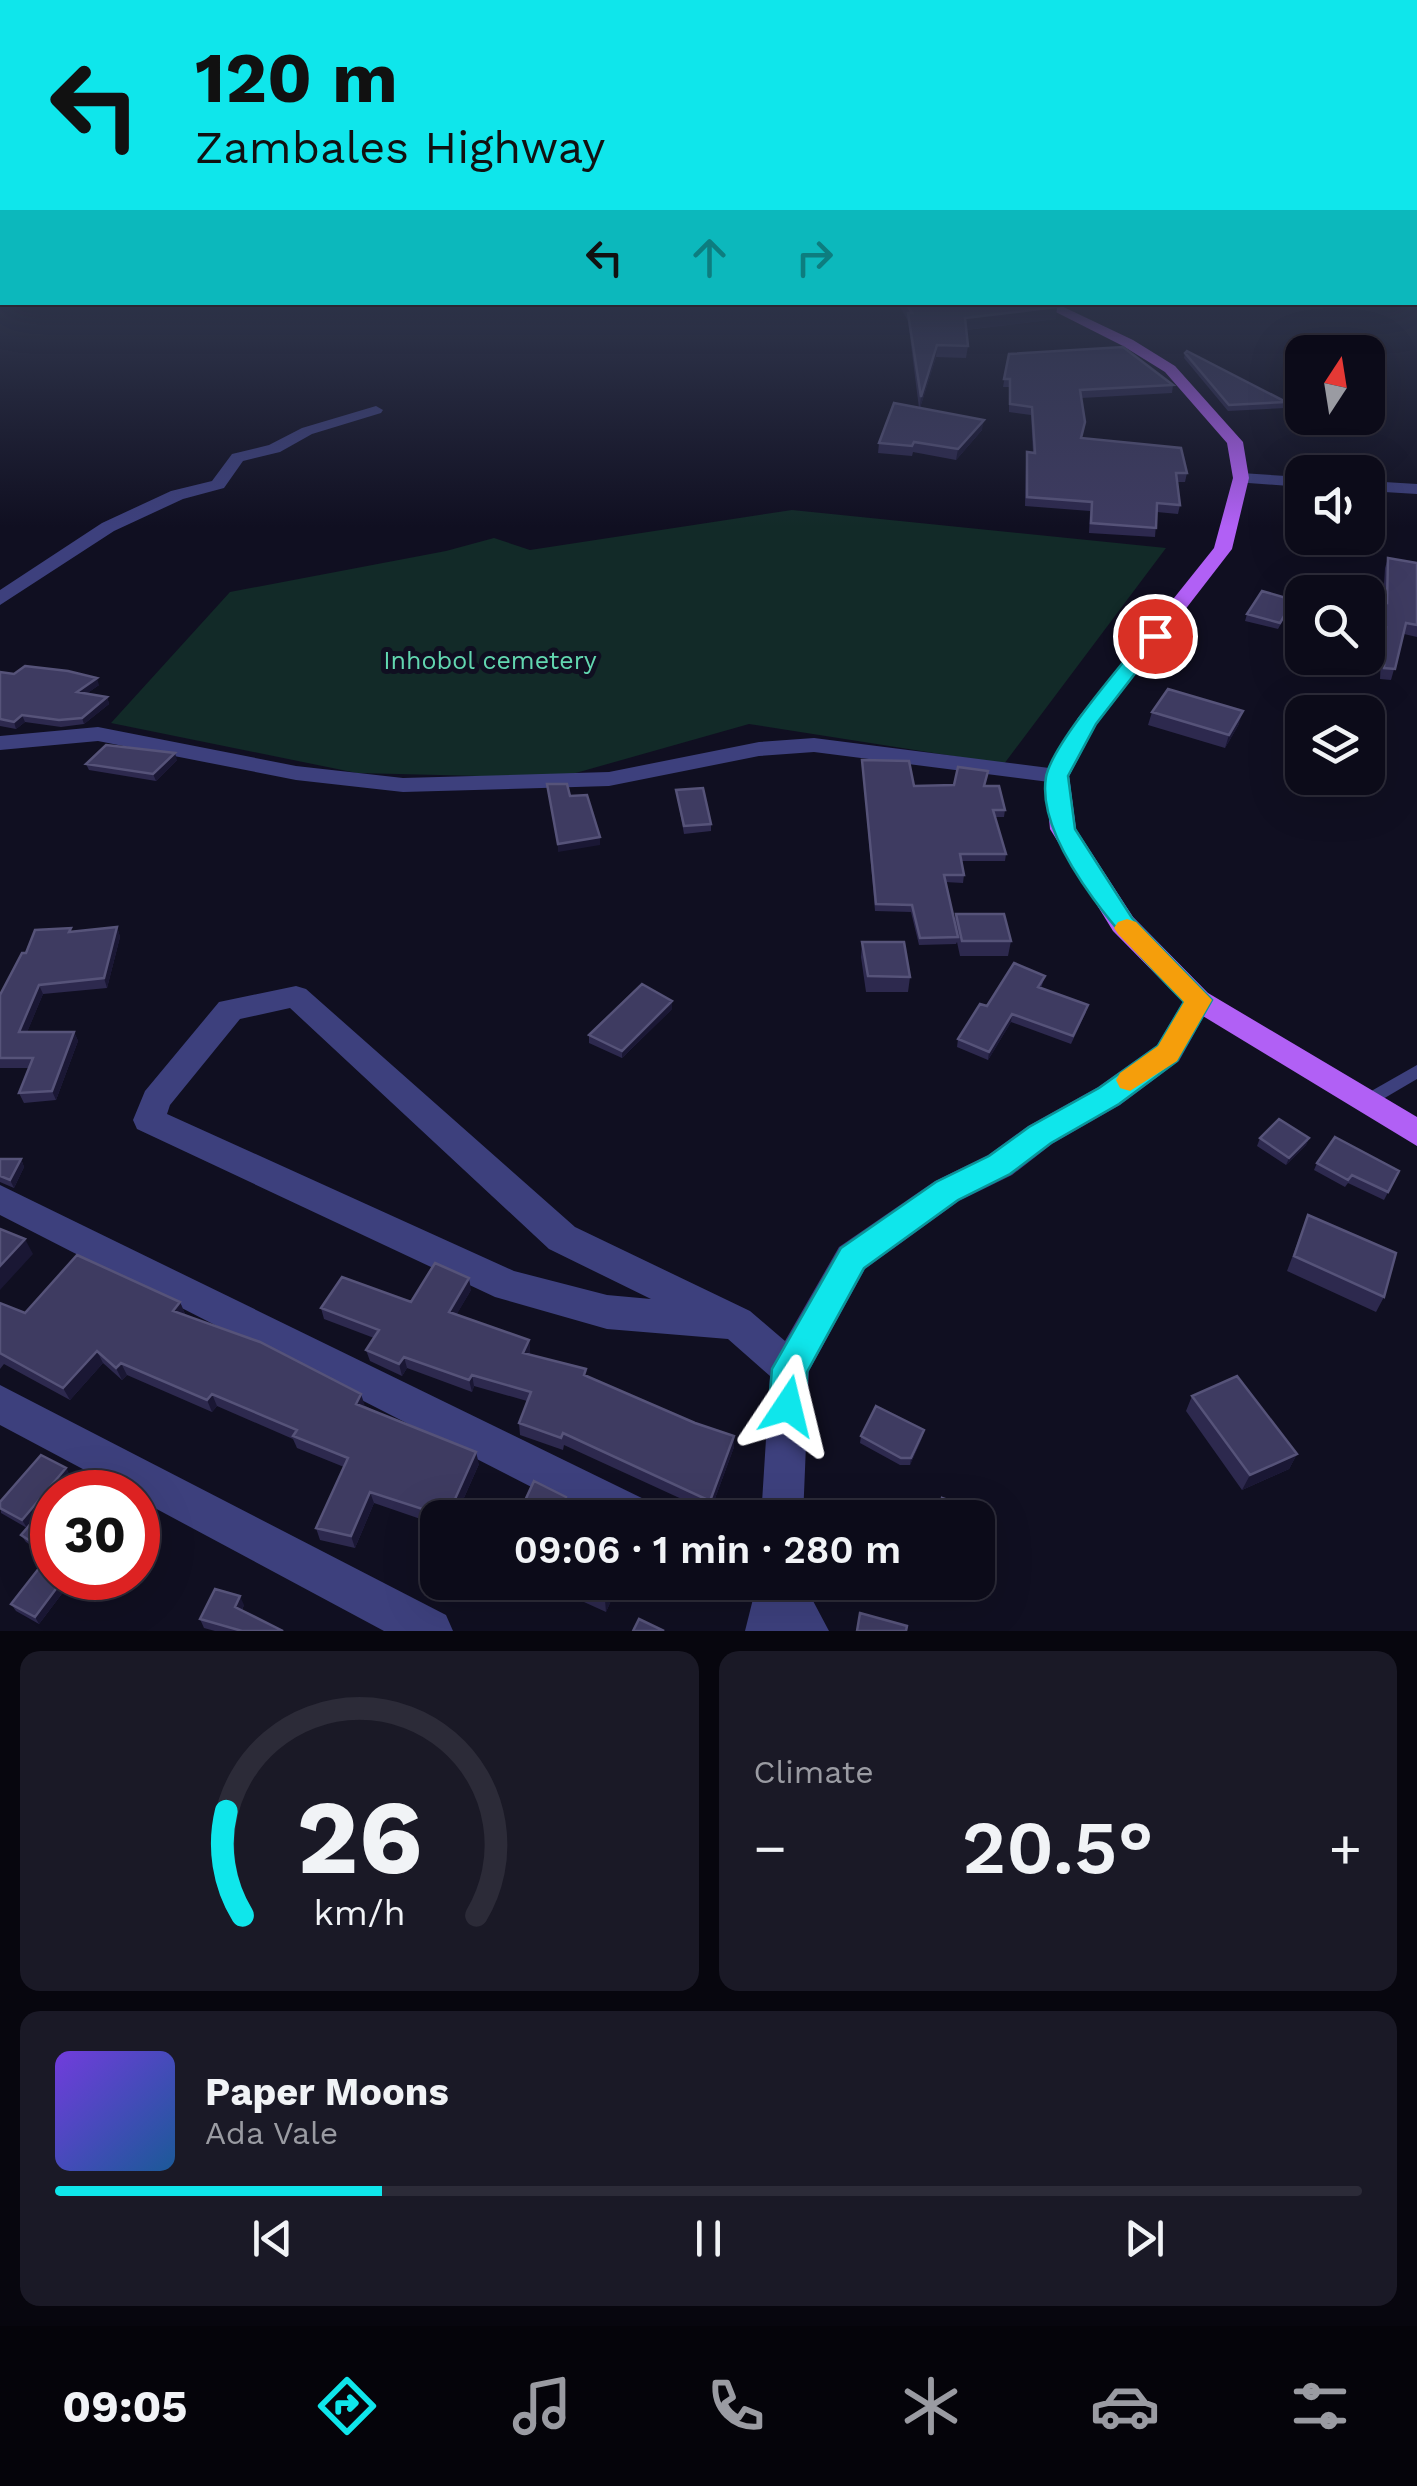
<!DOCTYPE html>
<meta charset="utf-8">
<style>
:root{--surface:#0c0b19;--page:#1a1926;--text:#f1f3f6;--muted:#9a9ba2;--line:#2c2b38;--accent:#0fe6eb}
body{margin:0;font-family:"Work Sans",sans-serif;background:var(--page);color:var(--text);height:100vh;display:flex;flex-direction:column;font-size:38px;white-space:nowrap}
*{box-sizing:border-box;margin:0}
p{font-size:32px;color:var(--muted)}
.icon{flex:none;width:55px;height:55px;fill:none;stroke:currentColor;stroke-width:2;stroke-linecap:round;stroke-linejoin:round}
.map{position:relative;height:1631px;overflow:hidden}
.sheet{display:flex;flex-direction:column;gap:20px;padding:20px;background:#07060e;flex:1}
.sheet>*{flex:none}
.banner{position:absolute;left:0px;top:0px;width:1418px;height:305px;box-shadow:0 10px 40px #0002,0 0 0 2px var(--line);background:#0fe6eb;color:#111;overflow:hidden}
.needle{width:65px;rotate:12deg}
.buttons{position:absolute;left:1285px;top:335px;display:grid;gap:20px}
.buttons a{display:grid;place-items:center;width:100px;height:100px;border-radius:20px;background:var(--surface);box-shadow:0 10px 40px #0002,0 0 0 2px var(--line);font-size:50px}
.speed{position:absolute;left:30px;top:1470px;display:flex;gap:20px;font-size:50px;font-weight:700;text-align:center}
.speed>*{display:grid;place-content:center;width:130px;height:130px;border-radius:50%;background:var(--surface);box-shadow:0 10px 40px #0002,0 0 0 2px var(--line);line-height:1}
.speed .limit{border:15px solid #d22;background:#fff;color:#111}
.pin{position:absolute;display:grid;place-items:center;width:85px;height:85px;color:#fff;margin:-42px;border:5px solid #fff;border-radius:50%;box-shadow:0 2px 10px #0007}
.me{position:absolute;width:110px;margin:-55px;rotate:10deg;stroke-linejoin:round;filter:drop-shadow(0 0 8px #0008)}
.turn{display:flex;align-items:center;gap:35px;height:210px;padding:0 30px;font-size:45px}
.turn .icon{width:130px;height:130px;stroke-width:2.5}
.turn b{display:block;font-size:70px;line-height:85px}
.lanes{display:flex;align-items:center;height:95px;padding:0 30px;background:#0003;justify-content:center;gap:50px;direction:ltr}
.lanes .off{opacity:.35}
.big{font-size:75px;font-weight:600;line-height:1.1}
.sheet .card{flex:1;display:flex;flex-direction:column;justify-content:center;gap:15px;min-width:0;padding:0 35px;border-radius:20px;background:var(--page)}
.sheet .dial{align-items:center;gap:0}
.dial svg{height:260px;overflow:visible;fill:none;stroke:var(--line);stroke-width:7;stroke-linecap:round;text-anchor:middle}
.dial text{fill:var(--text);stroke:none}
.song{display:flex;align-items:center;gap:30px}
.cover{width:120px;height:120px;border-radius:15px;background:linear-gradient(135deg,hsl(260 70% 55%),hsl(210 70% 35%))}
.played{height:10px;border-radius:5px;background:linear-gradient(90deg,var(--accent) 25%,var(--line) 25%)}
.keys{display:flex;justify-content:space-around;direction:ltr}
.heat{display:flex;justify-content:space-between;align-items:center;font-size:55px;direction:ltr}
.sheet .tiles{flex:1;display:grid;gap:20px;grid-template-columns:1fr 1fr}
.card:last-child{grid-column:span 2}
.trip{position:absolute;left:420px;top:1500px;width:575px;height:100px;border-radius:20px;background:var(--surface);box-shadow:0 10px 40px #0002,0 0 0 2px var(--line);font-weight:600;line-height:100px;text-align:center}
.tabs{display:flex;height:160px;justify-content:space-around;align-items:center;background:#05040a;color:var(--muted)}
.tabs .icon{width:70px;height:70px}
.tabs .on{color:var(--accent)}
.tabs b{font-size:45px;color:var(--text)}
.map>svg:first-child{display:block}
.green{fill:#122a28}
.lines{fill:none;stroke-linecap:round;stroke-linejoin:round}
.lane{fill:#3d407d;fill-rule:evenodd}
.street{fill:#3d407d;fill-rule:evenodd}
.primary{fill:#b160f5;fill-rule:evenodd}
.wall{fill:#2d294e}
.shaded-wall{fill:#1a1734}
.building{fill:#3e3b61;stroke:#565379;stroke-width:2.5}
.route{fill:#0fe6eb;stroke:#0a9699;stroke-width:2.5}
.slow{fill:#f59e0b}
.labels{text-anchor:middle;stroke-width:10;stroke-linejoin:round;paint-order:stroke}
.park-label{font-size:25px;fill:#62d7b0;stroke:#100f21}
</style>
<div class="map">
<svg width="1417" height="1631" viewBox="0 0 1417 1631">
<rect width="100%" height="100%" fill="#100f21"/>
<!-- green -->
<path class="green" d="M 792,510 L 1166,548 L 1004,764 L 749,724 L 558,778 L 357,773 L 111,723 L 230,592 L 446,551 L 494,538 L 530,550 Z"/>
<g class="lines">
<!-- lane -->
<path class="lane" d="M 1417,1065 L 1417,1079 L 1371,1106 L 1365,1108 L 1359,1106 L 1357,1102 L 1359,1098 Z"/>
<!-- street -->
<path class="street" d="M 376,406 L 383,410 L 381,413 L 312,434 L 280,452 L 243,461 L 224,488 L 183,499 L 114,531 L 0,605 L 0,590 L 102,523 L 171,491 L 212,481 L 232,454 L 269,445 L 302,428 Z
M 1241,473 L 1302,477 L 1302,487 L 1235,482 L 1233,478 Z
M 1368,481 L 1417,484 L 1417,494 L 1368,491 Z
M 98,727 L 296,766 L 403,778 L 609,772 L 759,742 L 814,738 L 1057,769 L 1069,776 L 1057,783 L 814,752 L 759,756 L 609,786 L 403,792 L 296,780 L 98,741 L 0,750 L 0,736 Z
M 296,986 L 306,989 L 575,1227 L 750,1311 L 785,1341 L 839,1247 L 935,1181 L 988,1155 L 1028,1126 L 1098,1087 L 1157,1045 L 1188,993 L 1198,989 L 1208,993 L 1213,1000 L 1179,1061 L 1120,1105 L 1052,1144 L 1012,1175 L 959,1201 L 865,1269 L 809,1371 L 803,1518 L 761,1518 L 770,1376 L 728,1339 L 607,1329 L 495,1297 L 137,1129 L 133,1120 L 145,1091 L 219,1002 ZM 290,1008 L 549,1249 L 651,1299 L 607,1295 L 514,1271 L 167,1114 L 170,1105 L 240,1019 Z
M 0,1185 L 652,1503 L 658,1518 L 592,1518 L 0,1215 Z
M 0,1385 L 446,1615 L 453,1631 L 384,1631 L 138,1499 L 138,1492 L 126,1492 L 0,1425 Z
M 751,1582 L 803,1582 L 829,1631 L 745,1631 L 754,1595 Z"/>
<!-- primary -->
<path class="primary" d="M 1036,302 L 1053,302 L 1133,340 L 1175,366 L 1243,442 L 1249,478 L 1232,549 L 1096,725 L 1069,776 L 1076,829 L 1133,917 L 1208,993 L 1417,1117 L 1417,1146 L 1188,1007 L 1113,931 L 1050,829 L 1045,776 L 1078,718 L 1214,548 L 1233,478 L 1227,443 L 1165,372 L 1123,346 Z"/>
</g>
<!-- wall -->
<path class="wall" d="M 897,302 L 1049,302 L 1056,319 L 966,330 L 968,346 L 966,358 L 936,357 L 920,408 L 982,430 L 956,460 L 913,452 L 912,456 L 878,453 L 879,443 L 919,408 L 908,321 Z
M 1185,353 L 1286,402 L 1285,408 L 1228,411 L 1184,358 Z
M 1009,354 L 1173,385 L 1172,393 L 1081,398 L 1081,438 L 1187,473 L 1185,482 L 1177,482 L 1180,505 L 1178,514 L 1157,512 L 1155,537 L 1089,533 L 1090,511 L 1025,506 L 1026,461 L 1027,452 L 1033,453 L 1031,415 L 1009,412 L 1009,387 L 1003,387 Z
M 1388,558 L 1417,563 L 1417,637 L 1404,634 L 1391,680 L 1380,679 L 1382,638 L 1368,635 L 1377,601 L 1383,602 L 1385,568 Z
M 1293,600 L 1291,606 L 1278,629 L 1245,621 L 1247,614 Z
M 0,672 L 99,685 L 86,694 L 107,697 L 109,704 L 84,724 L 61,727 L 25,722 L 16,729 L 0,726 Z
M 1152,712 L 1239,724 L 1225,748 L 1148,725 Z
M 177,760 L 156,781 L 89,770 L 86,764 Z
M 862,760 L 914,786 L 985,786 L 1005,810 L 1004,817 L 995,817 L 1006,854 L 1005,861 L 962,861 L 964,875 L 963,883 L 945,882 L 954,923 L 956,914 L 1011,941 L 1008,956 L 960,956 L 957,942 L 956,944 L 919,945 L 911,912 L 875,911 Z
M 676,790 L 711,824 L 711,831 L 684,834 Z
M 117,927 L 120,937 L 107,988 L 43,994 L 27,1032 L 74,1032 L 78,1041 L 56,1100 L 24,1103 L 19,1093 L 29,1068 L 0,1068 L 0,995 L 26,953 L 73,932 Z
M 862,942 L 910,977 L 908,992 L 866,992 L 861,957 Z
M 1045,976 L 1041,988 L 1086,1012 L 1071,1044 L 1011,1022 L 988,1060 L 957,1047 L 958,1039 Z
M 672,1009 L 622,1058 L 589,1043 L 589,1035 Z
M 1260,1138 L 1309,1138 L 1306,1145 L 1286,1165 L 1257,1146 Z
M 0,1159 L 21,1159 L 24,1167 L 14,1188 L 0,1182 Z
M 1317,1163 L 1399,1171 L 1384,1200 L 1348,1183 L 1345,1187 L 1314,1170 Z
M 1308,1215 L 1384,1297 L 1376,1312 L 1287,1271 Z
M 471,1290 L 456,1315 L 529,1340 L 530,1352 L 529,1355 L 587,1376 L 734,1447 L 710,1512 L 564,1445 L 563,1450 L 520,1435 L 519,1423 L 527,1401 L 474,1386 L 472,1392 L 407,1368 L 402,1376 L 370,1361 L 366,1350 L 374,1338 L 324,1319 L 321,1308 L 411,1302 Z
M 180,1302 L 185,1314 L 479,1464 L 455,1518 L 438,1518 L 438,1525 L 374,1503 L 355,1548 L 320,1540 L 316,1528 L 344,1467 L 297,1448 L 293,1439 L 217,1406 L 212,1412 L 127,1375 L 122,1380 L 103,1363 L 70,1400 L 4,1364 L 0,1369 L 0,1303 L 25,1313 Z
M 1192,1396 L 1297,1454 L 1289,1469 L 1242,1490 L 1186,1411 Z
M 924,1430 L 922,1438 L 910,1465 L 900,1465 L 860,1443 L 861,1436 Z
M 66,1468 L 70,1476 L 27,1528 L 1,1513 L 0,1502 Z
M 52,1521 L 52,1559 L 26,1542 L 21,1535 Z
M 540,1582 L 619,1582 L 606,1612 Z
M 672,1582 L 708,1582 L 702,1596 Z
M 924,1582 L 973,1582 L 969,1599 Z
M 70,1583 L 39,1624 L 16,1611 L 11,1604 Z
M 244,1605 L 242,1610 L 283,1631 L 215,1631 L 204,1628 L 200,1619 Z"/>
<!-- shaded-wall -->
<path class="shaded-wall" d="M 1057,307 L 1056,319 L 964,330 L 965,318 Z
M 937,345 L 936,357 L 919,411 L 921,397 Z
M 984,420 L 982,430 L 956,460 L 958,449 Z
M 97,678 L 99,685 L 79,699 L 77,692 Z
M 107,697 L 109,704 L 84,724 L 82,718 Z
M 1243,711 L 1239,724 L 1225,748 L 1229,735 Z
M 22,715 L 25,722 L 16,729 L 14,722 Z
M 175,753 L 177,760 L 156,781 L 153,774 Z
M 600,837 L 600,845 L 558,852 L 558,844 Z
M 117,927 L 120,937 L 107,988 L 104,978 Z
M 39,985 L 43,994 L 23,1042 L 19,1032 Z
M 672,1001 L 672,1009 L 622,1058 L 622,1051 Z
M 1012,1014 L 1011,1022 L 988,1060 L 989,1052 Z
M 74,1032 L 78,1041 L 56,1100 L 52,1091 Z
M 1309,1138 L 1306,1145 L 1286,1165 L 1289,1158 Z
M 21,1159 L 24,1167 L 14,1188 L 10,1180 Z
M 25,1239 L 33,1254 L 0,1290 L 0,1266 Z
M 469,1278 L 471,1290 L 451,1324 L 449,1312 Z
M 180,1302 L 185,1314 L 173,1311 Z
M 529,1340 L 530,1352 L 525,1365 L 523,1353 Z
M 97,1351 L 103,1363 L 70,1400 L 63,1388 Z
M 404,1357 L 407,1368 L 402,1376 L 399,1364 Z
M 121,1363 L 127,1375 L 122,1380 L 116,1368 Z
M 472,1375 L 474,1386 L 472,1392 L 469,1380 Z
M 212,1394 L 217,1406 L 212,1412 L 207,1400 Z
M 361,1394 L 365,1406 L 359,1416 L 356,1404 Z
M 924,1430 L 922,1438 L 910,1465 L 911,1458 Z
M 734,1436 L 734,1447 L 710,1512 L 710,1501 Z
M 476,1452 L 479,1464 L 455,1518 L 447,1518 Z
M 1297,1454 L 1289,1469 L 1242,1490 L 1250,1475 Z
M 66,1468 L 70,1476 L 56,1492 L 52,1492 L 52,1497 L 27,1528 L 22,1520 Z
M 370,1492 L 374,1503 L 355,1548 L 351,1536 Z
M 566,1497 L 568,1510 L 564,1518 L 560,1511 Z
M 64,1578 L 67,1578 L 70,1583 L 39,1624 L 35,1617 Z
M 612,1582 L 619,1582 L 606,1612 L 605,1600 Z
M 240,1596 L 244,1605 L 239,1615 L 235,1607 Z"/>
<!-- building -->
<path class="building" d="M 905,302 L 1049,302 L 1057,307 L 965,318 L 968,346 L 937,345 L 921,397 L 908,313 L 912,313 Z
M 1123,347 L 1173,385 L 1080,390 L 1085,422 L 1081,438 L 1181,448 L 1187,473 L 1176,473 L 1180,505 L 1157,503 L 1156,528 L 1091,523 L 1092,502 L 1027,497 L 1027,452 L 1035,453 L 1032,407 L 1010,404 L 1010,379 L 1004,379 L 1009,354 Z
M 1187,351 L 1286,402 L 1229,405 L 1185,353 Z
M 894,403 L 984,420 L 958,449 L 914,442 L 912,446 L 879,443 Z
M 1388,558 L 1417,563 L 1417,625 L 1406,623 L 1395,669 L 1384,668 L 1386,627 L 1370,624 L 1377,601 L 1387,603 Z
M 1262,591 L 1293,600 L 1280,623 L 1247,614 Z
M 25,666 L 68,671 L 97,678 L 77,692 L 107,697 L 82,718 L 59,720 L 22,715 L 14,722 L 0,719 L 0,672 L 14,674 Z
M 1168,689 L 1243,711 L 1229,735 L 1152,712 Z
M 106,745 L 175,753 L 153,774 L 86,764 Z
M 862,760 L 909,761 L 914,786 L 954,785 L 958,767 L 988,771 L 984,786 L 999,786 L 1005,810 L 993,810 L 1006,854 L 960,854 L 964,875 L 944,875 L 958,937 L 920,938 L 912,905 L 876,904 Z
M 547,784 L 567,784 L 570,796 L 587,795 L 600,837 L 558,844 Z
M 703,788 L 711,824 L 684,826 L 676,790 Z
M 956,914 L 1004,914 L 1011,941 L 962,941 Z
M 117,927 L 104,978 L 39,985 L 19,1032 L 74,1032 L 52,1091 L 19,1093 L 33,1058 L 0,1058 L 0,995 L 22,953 L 26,953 L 35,930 L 71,928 L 69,932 Z
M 862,942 L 904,942 L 910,977 L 868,976 Z
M 1014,963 L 1045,976 L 1038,987 L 1088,1005 L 1073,1036 L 1012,1014 L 989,1052 L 958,1039 L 980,1004 L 987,1006 Z
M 642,984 L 672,1001 L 622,1051 L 589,1035 Z
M 1279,1119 L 1309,1138 L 1289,1158 L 1260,1138 Z
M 1335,1137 L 1399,1171 L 1388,1192 L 1352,1175 L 1348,1180 L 1317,1163 Z
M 0,1159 L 21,1159 L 10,1180 L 0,1176 Z
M 1308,1215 L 1396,1253 L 1384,1297 L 1294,1256 Z
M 0,1229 L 25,1239 L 0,1266 Z
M 77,1255 L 180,1302 L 173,1311 L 260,1342 L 361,1394 L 356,1404 L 476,1452 L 447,1517 L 370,1492 L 351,1536 L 316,1528 L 348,1458 L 293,1436 L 297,1430 L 212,1394 L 207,1400 L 121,1363 L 116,1368 L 97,1351 L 63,1388 L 0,1353 L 0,1303 L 25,1313 Z
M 435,1263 L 469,1278 L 449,1312 L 529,1340 L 523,1353 L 586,1369 L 584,1375 L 695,1423 L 734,1436 L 710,1501 L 563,1433 L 561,1438 L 519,1423 L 531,1392 L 472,1375 L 469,1380 L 404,1357 L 399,1364 L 366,1350 L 379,1330 L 321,1308 L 342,1277 L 411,1302 Z
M 1237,1376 L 1297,1454 L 1250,1475 L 1192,1396 Z
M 876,1406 L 924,1430 L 911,1458 L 901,1458 L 861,1436 Z
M 41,1455 L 66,1468 L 22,1520 L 0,1508 L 0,1502 Z
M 534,1481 L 566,1497 L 560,1511 L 574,1518 L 517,1518 Z
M 942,1498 L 986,1513 L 978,1559 L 978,1518 L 938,1518 Z
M 40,1513 L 52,1521 L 52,1549 L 49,1553 L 21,1535 Z
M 43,1563 L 52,1568 L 52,1578 L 64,1578 L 35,1617 L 11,1604 Z
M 565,1582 L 612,1582 L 605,1600 Z
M 688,1582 L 705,1582 L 702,1589 Z
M 215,1589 L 240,1596 L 235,1607 L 283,1631 L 242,1631 L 200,1619 Z
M 860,1613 L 907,1626 L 906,1631 L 857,1631 Z
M 639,1619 L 664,1631 L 633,1631 Z"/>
<!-- sky -->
<linearGradient id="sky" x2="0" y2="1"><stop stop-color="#090812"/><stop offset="0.57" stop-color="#31374e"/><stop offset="1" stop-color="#31374e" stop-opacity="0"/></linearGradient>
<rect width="1417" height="527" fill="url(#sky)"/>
<!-- route -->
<path class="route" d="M 1155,630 L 1164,636 L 1096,724 L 1068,776 L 1075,829 L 1132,918 L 1212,1000 L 1177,1061 L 1119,1104 L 1051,1143 L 1010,1174 L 958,1200 L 864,1268 L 807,1372 L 806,1406 L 800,1418 L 788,1423 L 775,1418 L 769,1406 L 772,1369 L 841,1248 L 936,1182 L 989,1156 L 1029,1127 L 1099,1088 L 1158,1046 L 1184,1002 C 1138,955 1034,848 1046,777 C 1052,744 1125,661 1148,632 Z"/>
<!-- slow -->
<path class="slow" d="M 1127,919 L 1136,922 L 1212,1000 L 1177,1061 L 1130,1091 L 1120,1088 L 1116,1080 L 1120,1073 L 1158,1046 L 1184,1002 L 1118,934 L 1114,928 L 1118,922 Z"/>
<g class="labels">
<!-- park labels -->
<g class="park-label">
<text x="490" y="669">Inhobol cemetery</text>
</g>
</g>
</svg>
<div class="buttons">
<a><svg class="needle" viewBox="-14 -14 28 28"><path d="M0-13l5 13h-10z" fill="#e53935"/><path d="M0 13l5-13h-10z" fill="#9a9ba2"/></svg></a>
<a><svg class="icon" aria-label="sound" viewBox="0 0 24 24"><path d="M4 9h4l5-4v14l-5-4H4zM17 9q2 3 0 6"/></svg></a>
<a><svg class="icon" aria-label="search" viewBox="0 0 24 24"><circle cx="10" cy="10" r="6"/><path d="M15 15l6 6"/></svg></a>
<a><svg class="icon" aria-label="layers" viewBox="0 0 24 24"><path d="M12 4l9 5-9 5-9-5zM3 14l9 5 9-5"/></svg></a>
</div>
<div class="speed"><div class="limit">30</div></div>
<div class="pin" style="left:1155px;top:636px;background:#d93025"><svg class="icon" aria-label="arrive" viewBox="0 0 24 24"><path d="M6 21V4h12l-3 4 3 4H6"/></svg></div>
<svg class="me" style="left:788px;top:1406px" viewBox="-20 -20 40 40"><path d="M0-17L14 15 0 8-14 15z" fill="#0fe6eb" stroke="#fff" stroke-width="4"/></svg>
<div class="trip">09:06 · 1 min · 280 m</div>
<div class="banner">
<div class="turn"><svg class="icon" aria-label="left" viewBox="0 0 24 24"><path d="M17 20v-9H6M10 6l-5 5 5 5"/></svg><div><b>120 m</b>Zambales Highway</div></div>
<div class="lanes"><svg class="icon" aria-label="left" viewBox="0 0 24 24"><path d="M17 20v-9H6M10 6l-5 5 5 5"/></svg><svg class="icon off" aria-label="ahead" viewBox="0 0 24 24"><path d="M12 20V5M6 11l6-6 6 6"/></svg><svg class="icon off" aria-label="right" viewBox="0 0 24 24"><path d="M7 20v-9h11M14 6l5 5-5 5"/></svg></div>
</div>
</div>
<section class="sheet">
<div class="tiles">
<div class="card dial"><svg viewBox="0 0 100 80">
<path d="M14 69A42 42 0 1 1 86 69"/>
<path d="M14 69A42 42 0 0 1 9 37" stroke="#0fe6eb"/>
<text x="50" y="56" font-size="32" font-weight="700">26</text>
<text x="50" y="72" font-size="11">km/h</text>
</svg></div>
<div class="card"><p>Climate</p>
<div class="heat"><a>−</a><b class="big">20.5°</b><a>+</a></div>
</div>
<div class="card">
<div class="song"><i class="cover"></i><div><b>Paper Moons</b><p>Ada Vale</p></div></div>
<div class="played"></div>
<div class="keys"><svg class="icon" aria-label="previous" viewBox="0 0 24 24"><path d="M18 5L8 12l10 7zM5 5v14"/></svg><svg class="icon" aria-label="pause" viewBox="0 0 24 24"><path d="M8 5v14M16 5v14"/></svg><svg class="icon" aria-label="next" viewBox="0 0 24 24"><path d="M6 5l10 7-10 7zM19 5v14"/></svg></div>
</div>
</div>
</section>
<nav class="tabs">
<b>09:05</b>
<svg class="icon on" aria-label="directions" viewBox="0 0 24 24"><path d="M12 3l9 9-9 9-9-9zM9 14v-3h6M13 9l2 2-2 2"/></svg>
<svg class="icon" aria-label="music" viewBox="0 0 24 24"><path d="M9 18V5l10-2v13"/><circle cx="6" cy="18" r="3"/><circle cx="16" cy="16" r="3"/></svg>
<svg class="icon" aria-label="phone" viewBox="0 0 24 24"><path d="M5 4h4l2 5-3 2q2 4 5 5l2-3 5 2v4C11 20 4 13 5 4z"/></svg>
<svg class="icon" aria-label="climate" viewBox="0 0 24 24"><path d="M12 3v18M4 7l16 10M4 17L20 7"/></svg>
<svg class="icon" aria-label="car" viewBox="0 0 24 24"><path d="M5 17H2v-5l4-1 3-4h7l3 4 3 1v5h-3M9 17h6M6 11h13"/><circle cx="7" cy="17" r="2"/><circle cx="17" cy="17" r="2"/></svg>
<svg class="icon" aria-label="filters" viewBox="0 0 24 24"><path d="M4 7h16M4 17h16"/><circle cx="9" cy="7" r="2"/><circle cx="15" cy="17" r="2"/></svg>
</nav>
